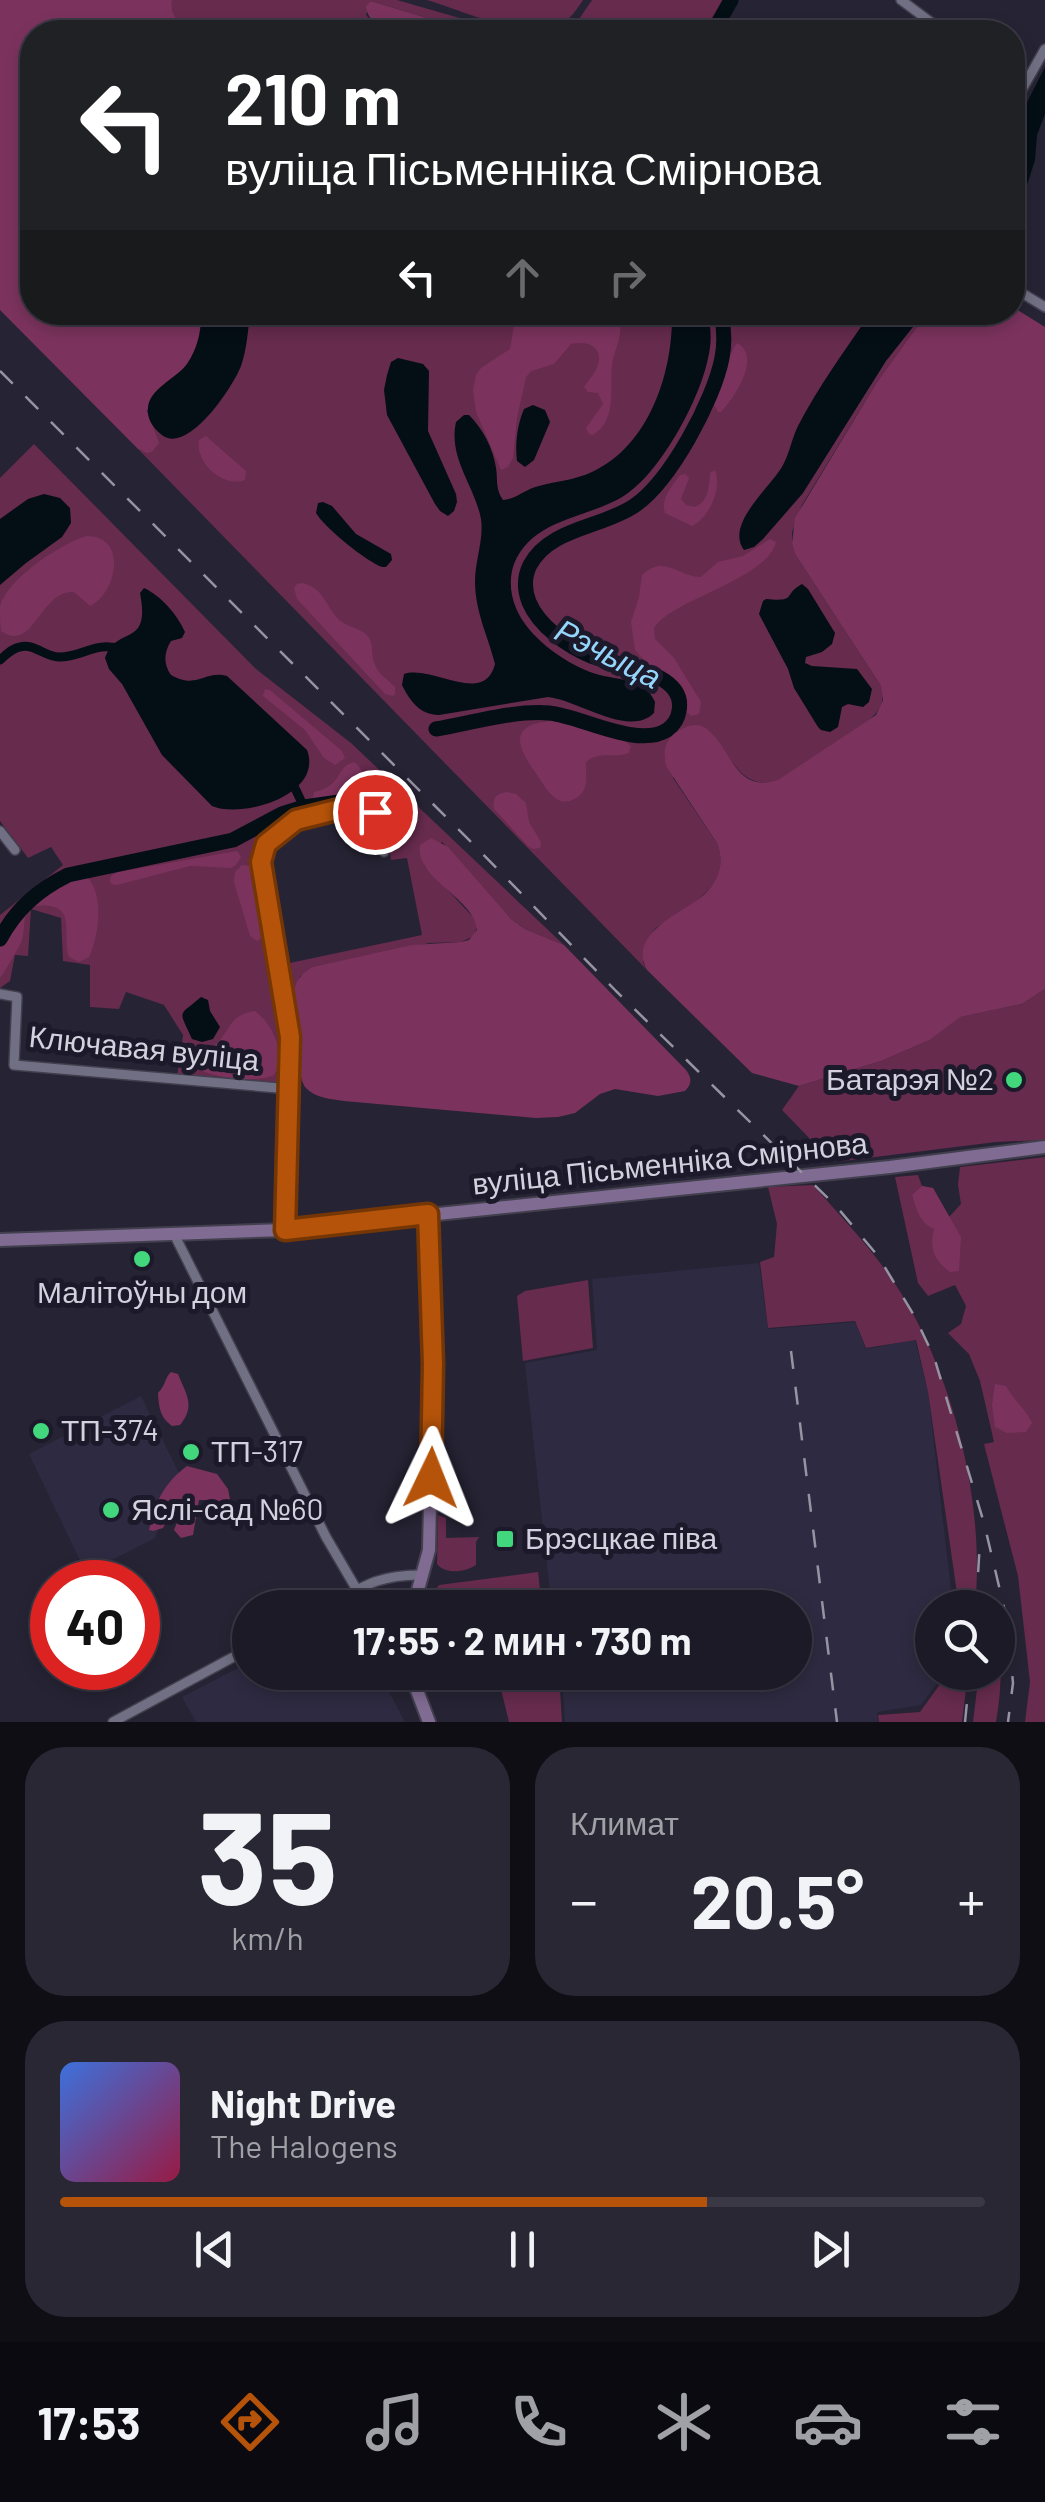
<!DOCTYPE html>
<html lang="ru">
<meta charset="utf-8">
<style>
:root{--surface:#1c1a27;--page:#292733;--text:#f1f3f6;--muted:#a0a1a7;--line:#3a3844;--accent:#b45309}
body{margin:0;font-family:Barlow,sans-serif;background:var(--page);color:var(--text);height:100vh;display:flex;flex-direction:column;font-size:38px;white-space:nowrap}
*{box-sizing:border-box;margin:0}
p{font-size:32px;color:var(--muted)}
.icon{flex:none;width:55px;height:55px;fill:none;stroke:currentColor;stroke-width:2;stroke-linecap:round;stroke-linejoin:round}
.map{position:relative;height:1722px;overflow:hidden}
.drawer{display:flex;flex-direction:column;gap:25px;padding:25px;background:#0f0e15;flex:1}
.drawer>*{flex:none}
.banner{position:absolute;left:20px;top:20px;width:1005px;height:305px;border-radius:40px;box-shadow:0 5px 15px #0003,0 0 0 2px var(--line);background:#202124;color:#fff;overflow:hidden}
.controls{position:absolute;left:915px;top:1590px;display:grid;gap:20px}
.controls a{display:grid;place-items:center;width:100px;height:100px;border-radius:50%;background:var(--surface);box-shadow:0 5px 15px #0003,0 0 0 2px var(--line);font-size:50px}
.speed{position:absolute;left:30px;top:1560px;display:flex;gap:20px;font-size:50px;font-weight:700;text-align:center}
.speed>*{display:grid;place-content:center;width:130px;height:130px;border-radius:50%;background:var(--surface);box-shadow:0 5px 15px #0003,0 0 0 2px var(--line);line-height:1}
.speed .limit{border:15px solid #d22;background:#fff;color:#111}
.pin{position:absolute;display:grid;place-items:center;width:85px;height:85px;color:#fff;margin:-42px;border:5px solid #fff;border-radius:50%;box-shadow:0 2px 10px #0007}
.me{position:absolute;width:110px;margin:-55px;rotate:2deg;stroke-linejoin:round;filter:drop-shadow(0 0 8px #0008)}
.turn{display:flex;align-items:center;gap:35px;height:210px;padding:0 40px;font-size:45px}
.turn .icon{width:130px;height:130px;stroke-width:2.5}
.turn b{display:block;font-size:70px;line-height:85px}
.lanes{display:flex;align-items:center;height:95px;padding:0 40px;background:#0003;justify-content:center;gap:50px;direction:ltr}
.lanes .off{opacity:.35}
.big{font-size:75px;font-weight:700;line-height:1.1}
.drawer .tile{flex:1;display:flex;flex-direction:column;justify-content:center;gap:15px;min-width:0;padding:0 35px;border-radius:40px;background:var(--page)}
.drawer .dial{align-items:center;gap:0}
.dial b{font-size:130px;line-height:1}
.song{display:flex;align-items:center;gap:30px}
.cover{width:120px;height:120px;border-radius:15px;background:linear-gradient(135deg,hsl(220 70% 55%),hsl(340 70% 35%))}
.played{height:10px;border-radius:5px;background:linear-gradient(90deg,var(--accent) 70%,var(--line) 70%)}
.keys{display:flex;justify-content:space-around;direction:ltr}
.heat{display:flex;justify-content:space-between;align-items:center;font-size:55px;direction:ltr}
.drawer .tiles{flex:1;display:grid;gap:25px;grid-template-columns:1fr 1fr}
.tile:last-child{grid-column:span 2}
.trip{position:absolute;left:232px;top:1590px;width:580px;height:100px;border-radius:50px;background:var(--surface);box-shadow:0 5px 15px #0003,0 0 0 2px var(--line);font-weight:700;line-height:100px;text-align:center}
.menu{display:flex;height:160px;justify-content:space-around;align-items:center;background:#0b0a10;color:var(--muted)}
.menu .icon{width:70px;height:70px}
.menu .selected{color:var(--accent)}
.menu b{font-size:45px;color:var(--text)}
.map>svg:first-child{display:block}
.built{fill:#2e2a41}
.green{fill:#662b4d}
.forest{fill:#7b335d}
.water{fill:#040e15}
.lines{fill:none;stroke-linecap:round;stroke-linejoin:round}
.canal{stroke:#040e15;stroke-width:9}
.river{stroke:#040e15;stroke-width:15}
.street-casing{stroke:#423f4e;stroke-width:12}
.secondary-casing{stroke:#423f4e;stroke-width:16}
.street{stroke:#716f83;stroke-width:9}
.secondary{stroke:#806b92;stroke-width:12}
.rail{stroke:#9694a2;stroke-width:2.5;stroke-dasharray:18 18;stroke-linecap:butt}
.route-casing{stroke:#753606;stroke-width:25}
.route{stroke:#b45309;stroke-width:18}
.poi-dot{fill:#42d77c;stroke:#1c1a2a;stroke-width:4}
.labels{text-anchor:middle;stroke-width:10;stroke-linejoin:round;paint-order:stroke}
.street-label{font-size:30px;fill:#d2d1dd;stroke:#1c1a2a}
.poi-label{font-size:30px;fill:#d2d1dd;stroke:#1c1a2a;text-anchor:start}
.water-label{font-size:32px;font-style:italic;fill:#95d5fb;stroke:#1c1a2a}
</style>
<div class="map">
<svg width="1045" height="1722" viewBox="0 0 1045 1722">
<rect width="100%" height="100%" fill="#262334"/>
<!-- built -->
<path class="built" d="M 759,1263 L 768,1329 L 855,1322 L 866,1349 L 915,1340 L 928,1392 L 953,1607 L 932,1608 L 932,1672 L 945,1673 L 921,1705 L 877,1712 L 878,1722 L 565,1722 L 562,1673 L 795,1672 L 795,1608 L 556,1608 L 555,1601 L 551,1602 L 525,1363 L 597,1350 L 592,1279 Z
M 141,1396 L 179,1473 L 155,1538 L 86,1573 L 29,1454 Z
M 250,1662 L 250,1672 L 379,1673 L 405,1722 L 196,1722 L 182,1697 Z"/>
<!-- green -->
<path class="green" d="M 172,0 L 397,0 L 508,32 L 473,32 L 371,1 L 366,15 C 375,26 384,26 396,32 L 195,32 C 181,25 170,17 172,0 Z
M 427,0 L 583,0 C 577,9 571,19 561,24 C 525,40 463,11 427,0 Z
M 592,0 L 737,0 L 719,32 L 562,32 L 575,25 Z
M 715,312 L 725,321 L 739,318 L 741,312 L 927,313 L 877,382 L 802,505 L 792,532 L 792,544 L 795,554 L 881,686 C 885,700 881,710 869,720 L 778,781 C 723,796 728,712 684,728 L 673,778 L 717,843 C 732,880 699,900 673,918 C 667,921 657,926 653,931 C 648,939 646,953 643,962 L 647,970 L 138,449 L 142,451 L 149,418 L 201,330 L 202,313 Z
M 34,444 L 256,669 L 351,743 L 564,945 L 525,929 L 511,919 L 442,842 L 424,865 L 475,919 L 478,924 L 474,936 L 461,942 L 429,943 L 300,976 L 294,995 L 285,964 L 422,935 L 407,858 L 391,860 C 388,839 389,815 369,803 C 325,813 262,813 258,872 L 286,1042 L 285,1074 L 275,1083 L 177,1077 L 183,1035 L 164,1005 L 126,992 L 119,1009 L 90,1007 L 90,965 L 63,961 L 61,918 L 31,909 L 28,956 L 15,955 L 10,981 L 0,988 L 0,915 L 63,865 L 51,847 L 28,858 L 0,821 L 0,478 Z
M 1045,989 L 1045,1140 L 996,1142 L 843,1161 L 811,1140 L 782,1110 L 799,1086 L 881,1061 L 930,1040 L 959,1017 L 1022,1004 Z
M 1045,1157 L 1045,1722 L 1025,1722 L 1030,1682 L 1018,1576 L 984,1444 L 994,1442 L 980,1381 L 969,1354 L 948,1333 L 961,1324 L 966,1306 L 955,1285 L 928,1296 L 918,1283 L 895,1177 L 918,1175 L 922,1186 L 933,1188 L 949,1217 L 961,1204 L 958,1185 L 960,1167 Z
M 813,1185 C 845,1221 879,1256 904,1298 C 956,1385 985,1507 975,1607 L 959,1607 L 928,1392 L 916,1340 L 866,1348 L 855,1321 L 768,1328 L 760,1262 L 774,1257 L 777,1224 L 768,1187 Z
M 588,1280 L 593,1348 L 523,1361 L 517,1296 L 525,1291 Z
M 438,1515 L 446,1518 L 446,1538 L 479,1537 L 476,1542 L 476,1565 C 466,1572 445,1575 437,1564 Z
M 538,1572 L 542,1607 L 525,1607 L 515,1594 L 504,1592 L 434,1597 L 432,1593 L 439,1585 Z
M 998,1623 C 1002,1656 1002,1689 996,1722 L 973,1722 L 979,1673 L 998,1672 Z
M 497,1673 L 559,1673 L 562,1722 L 509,1722 Z
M 948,1673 L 968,1673 L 962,1722 L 879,1722 L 878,1715 L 920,1712 Z"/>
<!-- forest -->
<path class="forest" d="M 0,0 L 172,0 C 170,17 181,25 195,32 L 32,32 L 32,312 L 202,313 C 200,336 196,356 179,374 C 163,390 156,388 147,411 L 159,443 L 152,452 L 147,453 L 138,449 L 0,310 Z
M 371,1 L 473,32 C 445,32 369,43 366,6 Z
M 1013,307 L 1045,327 L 1045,989 L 1022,1004 L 960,1017 L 930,1040 L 881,1061 L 799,1086 L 752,1073 L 647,970 C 627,933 681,914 704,895 C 719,880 725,863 717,843 L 666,766 C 665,758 663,751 667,743 C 674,730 695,719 707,729 C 733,749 734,794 778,780 L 876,715 L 883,700 L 881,686 L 795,554 L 792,544 L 795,518 L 877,382 L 927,313 L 1012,312 Z
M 516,313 L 604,313 L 608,320 L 620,323 C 622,339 614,350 612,365 C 609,389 618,419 593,435 L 589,434 L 586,428 L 603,404 L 598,393 L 588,392 L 584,387 C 587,382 591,378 594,373 C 607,352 593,339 571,344 L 554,364 L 531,371 L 526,377 L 517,418 L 513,458 L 508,467 L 501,470 L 476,412 L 473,390 L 476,375 L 481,368 L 510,349 Z
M 737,343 C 762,356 735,397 721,412 L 718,412 L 714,405 C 718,391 729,353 737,343 Z
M 206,436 L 246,471 L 245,480 C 223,488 195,463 199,440 Z
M 715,470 C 722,489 710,517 692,526 L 665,513 C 660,499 672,486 680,475 L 685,474 L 689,478 L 681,499 L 686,505 L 695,507 C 709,501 709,486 710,473 Z
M 87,536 C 128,536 117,593 90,606 L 74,592 C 40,589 34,654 1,631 C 0,624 0,614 0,607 C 6,580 61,543 87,536 Z
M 770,539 L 776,542 C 767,580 672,599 654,628 L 655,639 L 674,658 L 701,702 L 699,714 L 691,716 L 685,710 L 679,688 L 669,679 L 651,668 L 635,650 L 631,622 L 639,597 L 642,575 C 665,554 676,576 701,577 L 718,562 L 743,556 Z
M 302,583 C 327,589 325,609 342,622 C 350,628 364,629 369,638 C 374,646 371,655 374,662 C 377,673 387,679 395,687 L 395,694 L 393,696 L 385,694 L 297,599 L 294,588 L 297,584 Z
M 265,689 L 270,690 L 342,751 L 345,758 L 335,765 L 324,758 L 305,730 L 263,696 Z
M 554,721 L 621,738 L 631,746 L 629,753 C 614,759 599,750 586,762 C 585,773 589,783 582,793 C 577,799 569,803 561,801 C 549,797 542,781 535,772 C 514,743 511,723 554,721 Z
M 354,762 L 358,765 L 364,775 C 358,798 332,804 312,800 L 314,792 C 343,786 335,767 354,762 Z
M 507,792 L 516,794 L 526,803 L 529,822 L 541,842 L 540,848 L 534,849 L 529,847 L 494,809 C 492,798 497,793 507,792 Z
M 431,838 L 448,847 L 511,919 L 525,929 L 564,945 L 686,1070 C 692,1078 692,1084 685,1091 L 658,1096 L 615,1089 L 600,1094 L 575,1113 L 558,1117 L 536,1118 L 344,1101 C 331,1099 315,1098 306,1088 C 295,1076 290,1000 296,984 C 300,975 305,972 313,967 L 412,945 L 461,942 L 469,940 L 477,930 C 475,898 415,880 420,845 Z
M 237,851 L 241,857 L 236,865 L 231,868 L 190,866 L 117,885 L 111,884 L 110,881 L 111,876 L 118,872 Z
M 242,865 L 250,866 C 260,884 266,917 263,937 L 257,941 L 250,936 L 234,882 L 235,872 Z
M 72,868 C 107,877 101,931 89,957 L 79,962 L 69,957 C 61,930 80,901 32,906 C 21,917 26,926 22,940 C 21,944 3,975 0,978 L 0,924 C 16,904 47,876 72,868 Z
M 255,1011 C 273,1024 287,1055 274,1075 C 258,1083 214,1078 198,1069 L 196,1059 C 203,1051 210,1050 217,1043 C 232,1028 229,1015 255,1011 Z
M 922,1186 L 933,1188 L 961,1237 L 959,1271 L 950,1272 C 934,1260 929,1249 934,1229 C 919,1222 917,1210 912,1195 Z
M 171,1372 L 178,1374 C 186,1394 196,1406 180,1425 L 172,1426 C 160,1417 159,1408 158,1393 C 166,1385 164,1379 171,1372 Z
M 995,1384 L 1006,1386 C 1013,1399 1026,1410 1032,1423 L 1026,1432 L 1007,1433 L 995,1427 L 992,1405 Z
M 187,1466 L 217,1474 L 228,1489 L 232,1509 L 227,1514 L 219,1515 L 211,1512 L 212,1500 L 199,1500 L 193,1535 L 181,1538 L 174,1530 L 179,1517 L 178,1511 L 171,1513 L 163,1528 L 153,1531 L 149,1530 C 155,1502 164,1483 187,1466 Z"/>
<!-- water -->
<path class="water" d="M 1045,67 L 1045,114 L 1037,135 L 1035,160 L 1028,182 L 1013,213 L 1013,130 Z
M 871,312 L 924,313 L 886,361 L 803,493 L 763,539 L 754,547 L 744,550 C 724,523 774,485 784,463 C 790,451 792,438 798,426 C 818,387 846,349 871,312 Z
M 202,313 L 250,313 C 248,330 247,349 241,366 C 233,387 188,455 162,435 C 154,429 147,420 148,409 C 148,389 176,379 187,364 C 198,348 201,331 202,313 Z
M 672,313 L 708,313 C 711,328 712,343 708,358 C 700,399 662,469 628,493 C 592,519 533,516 514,564 C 509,577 510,595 516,608 C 528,637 562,661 590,672 C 613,681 644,676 655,702 L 654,713 C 629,738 578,700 548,697 L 439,715 C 420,715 410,701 402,685 L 404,674 C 432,664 484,707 495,664 C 488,636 475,612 475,581 C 475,561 484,539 481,519 C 475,486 448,458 456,422 L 464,415 L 469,415 C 483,429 493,448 496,468 C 498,480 495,489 503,500 C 517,499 525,489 539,486 C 557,481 575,480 592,472 C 650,445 673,372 672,313 Z
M 398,358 L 423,364 L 429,371 L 428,431 L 456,494 L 457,502 L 454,511 L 448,516 L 440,511 L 435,504 L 387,415 L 384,390 L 387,375 L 391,362 Z
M 533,405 L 545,410 L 550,422 L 534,460 L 525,467 L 517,461 C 515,445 517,425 524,409 Z
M 44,494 L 60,498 L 70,508 L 71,523 L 62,537 L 26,563 L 0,585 L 0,519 L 28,499 Z
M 323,502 L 332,506 L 356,534 L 391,554 L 392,560 L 386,567 L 382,567 C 367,562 324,527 316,513 L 318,503 Z
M 802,584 L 808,589 L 835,633 L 832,644 L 822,652 L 806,657 L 805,663 L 812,666 L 857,669 L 872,689 L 869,702 L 863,707 L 848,704 L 842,707 L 838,727 L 830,732 L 821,730 L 818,727 L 794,688 L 788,669 L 759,614 L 763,601 L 766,599 C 798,602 782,595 802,584 Z
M 144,588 C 161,596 177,614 185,632 L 182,638 L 171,641 C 164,652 163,664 171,675 C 198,690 204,670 227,676 L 307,750 C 324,795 242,819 212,806 L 162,755 L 122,684 L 109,669 L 105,658 C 117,624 151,649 140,593 Z
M 201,997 L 208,1000 L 210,1011 L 220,1027 L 213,1039 L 202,1042 L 192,1039 C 178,1008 178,1017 201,997 Z"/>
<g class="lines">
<!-- canal -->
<path class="canal" d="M 0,660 C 6,655 12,648 20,647 C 34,643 45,657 59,657 C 84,657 95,640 123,650
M 292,782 L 304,807"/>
<!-- river -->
<path class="river" d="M 713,32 L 731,0
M 436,729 C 471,723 515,710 549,713 C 581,716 638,749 667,730 C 674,725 678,718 679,711 C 687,671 616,666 591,656 C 567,646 539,626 529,602 C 524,589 524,577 530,565 C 550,528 601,528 634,506 C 670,482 714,400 722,358 C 725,343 724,327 721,312
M 0,939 C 16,909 38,890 68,875 L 233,840 L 282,814 L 304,807 L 346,801 L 368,788 L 377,779"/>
<!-- street casing -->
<g class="street-casing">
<path id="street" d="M 901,0 L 944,32
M 1012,72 L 1026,81
M 1012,107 L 1045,49
M 1012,287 L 1045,307
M 0,831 L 15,850
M 0,994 L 17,997 L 14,1065 L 290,1089
M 285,1230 L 290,1037 L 261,863 L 267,844 L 296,821 L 364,803 L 375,811 L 384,852
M 174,1234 L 326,1537 L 357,1590
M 324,1608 C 362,1587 379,1574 423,1575
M 113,1722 L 250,1648"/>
</g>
<!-- secondary casing -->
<g class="secondary-casing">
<path id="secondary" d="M 0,1240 L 285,1230 L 890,1167 L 1045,1147
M 413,1608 L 429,1550 L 433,1363 L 428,1214
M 410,1672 L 429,1722"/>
</g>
<!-- street -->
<use href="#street" class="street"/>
<!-- secondary -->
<use href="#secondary" class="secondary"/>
<!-- rail -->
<path class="rail" d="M 0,371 L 477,848 L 616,991 L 836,1206 L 878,1256 L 915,1317 L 934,1357 L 984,1523 L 1007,1620 L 1013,1683 L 1008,1722
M 791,1351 L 837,1722
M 976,1608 L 980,1541
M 965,1722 L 970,1672"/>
</g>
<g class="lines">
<!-- route casing -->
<g class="route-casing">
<path id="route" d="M 375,812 L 364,803 L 296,820 L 266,844 L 261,862 L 290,1037 L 285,1230 L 428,1214 L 433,1364 L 431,1478"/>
</g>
<!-- route -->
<use href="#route" class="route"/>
</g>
<!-- markers -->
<g class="poi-dot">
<circle cx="1014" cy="1080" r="10"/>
<circle cx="142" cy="1259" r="10"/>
<circle cx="41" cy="1431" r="10"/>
<circle cx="191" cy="1452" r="10"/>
<circle cx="111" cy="1510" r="10"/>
<rect x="495" y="1529" width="20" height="20" rx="5"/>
</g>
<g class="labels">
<!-- street labels -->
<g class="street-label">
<text transform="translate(144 1049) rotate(6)" y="10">Ключавая вуліца</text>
<text transform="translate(670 1164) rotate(-6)" y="10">вуліца Пісьменніка Смірнова</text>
</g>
<!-- poi labels -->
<g class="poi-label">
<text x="994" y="1090" text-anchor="end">Батарэя №2</text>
<text x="142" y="1303" text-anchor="middle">Малітоўны дом</text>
<text x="61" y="1441">ТП-374</text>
<text x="211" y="1462">ТП-317</text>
<text x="131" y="1520">Яслі-сад №60</text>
<text x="525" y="1549">Брэсцкае піва</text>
</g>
<!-- water labels -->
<g class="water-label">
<text transform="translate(608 654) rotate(27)" y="11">Рэчыца</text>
</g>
</g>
</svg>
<div class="controls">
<a><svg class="icon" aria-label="search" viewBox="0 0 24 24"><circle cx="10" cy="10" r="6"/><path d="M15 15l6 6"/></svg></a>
</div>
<div class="speed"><div class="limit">40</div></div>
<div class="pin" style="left:375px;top:812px;background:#d93025"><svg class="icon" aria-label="arrive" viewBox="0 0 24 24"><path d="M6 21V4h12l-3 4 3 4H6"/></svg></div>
<svg class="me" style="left:431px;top:1478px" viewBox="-20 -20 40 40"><path d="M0-17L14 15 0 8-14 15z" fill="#b45309" stroke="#fff" stroke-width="4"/></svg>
<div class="trip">17:55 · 2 мин · 730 m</div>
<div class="banner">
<div class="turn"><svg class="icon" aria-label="left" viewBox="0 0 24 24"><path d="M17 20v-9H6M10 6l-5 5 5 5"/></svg><div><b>210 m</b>вуліца Пісьменніка Смірнова</div></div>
<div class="lanes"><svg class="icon" aria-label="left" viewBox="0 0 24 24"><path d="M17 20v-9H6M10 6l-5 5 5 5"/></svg><svg class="icon off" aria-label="ahead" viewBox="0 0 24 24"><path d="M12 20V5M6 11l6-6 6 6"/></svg><svg class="icon off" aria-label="right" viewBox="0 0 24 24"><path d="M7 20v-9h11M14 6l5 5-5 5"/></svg></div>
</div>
</div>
<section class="drawer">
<div class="tiles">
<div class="tile dial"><b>35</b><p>km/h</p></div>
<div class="tile"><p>Климат</p>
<div class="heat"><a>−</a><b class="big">20.5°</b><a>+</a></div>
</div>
<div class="tile">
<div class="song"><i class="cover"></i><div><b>Night Drive</b><p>The Halogens</p></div></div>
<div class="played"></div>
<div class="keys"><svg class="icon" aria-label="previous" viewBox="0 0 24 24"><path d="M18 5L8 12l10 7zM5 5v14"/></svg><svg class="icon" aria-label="pause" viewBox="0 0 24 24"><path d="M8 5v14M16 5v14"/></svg><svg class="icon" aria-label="next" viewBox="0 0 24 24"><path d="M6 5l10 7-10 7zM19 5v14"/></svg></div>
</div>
</div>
</section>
<nav class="menu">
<b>17:53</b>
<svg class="icon selected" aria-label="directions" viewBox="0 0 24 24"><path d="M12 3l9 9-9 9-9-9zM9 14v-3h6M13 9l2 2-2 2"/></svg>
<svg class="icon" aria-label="music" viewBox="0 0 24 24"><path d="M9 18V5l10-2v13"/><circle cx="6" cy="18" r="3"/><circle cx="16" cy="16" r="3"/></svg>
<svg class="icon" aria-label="phone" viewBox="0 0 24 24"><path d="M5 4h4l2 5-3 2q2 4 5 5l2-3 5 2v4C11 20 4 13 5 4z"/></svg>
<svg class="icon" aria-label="climate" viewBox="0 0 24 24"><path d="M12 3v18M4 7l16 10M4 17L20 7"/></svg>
<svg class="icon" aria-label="car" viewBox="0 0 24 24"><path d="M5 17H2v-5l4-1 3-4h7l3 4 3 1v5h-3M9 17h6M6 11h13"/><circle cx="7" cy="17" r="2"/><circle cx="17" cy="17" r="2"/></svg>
<svg class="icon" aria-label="filters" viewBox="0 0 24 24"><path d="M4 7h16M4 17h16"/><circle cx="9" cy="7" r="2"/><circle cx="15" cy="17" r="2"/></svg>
</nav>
